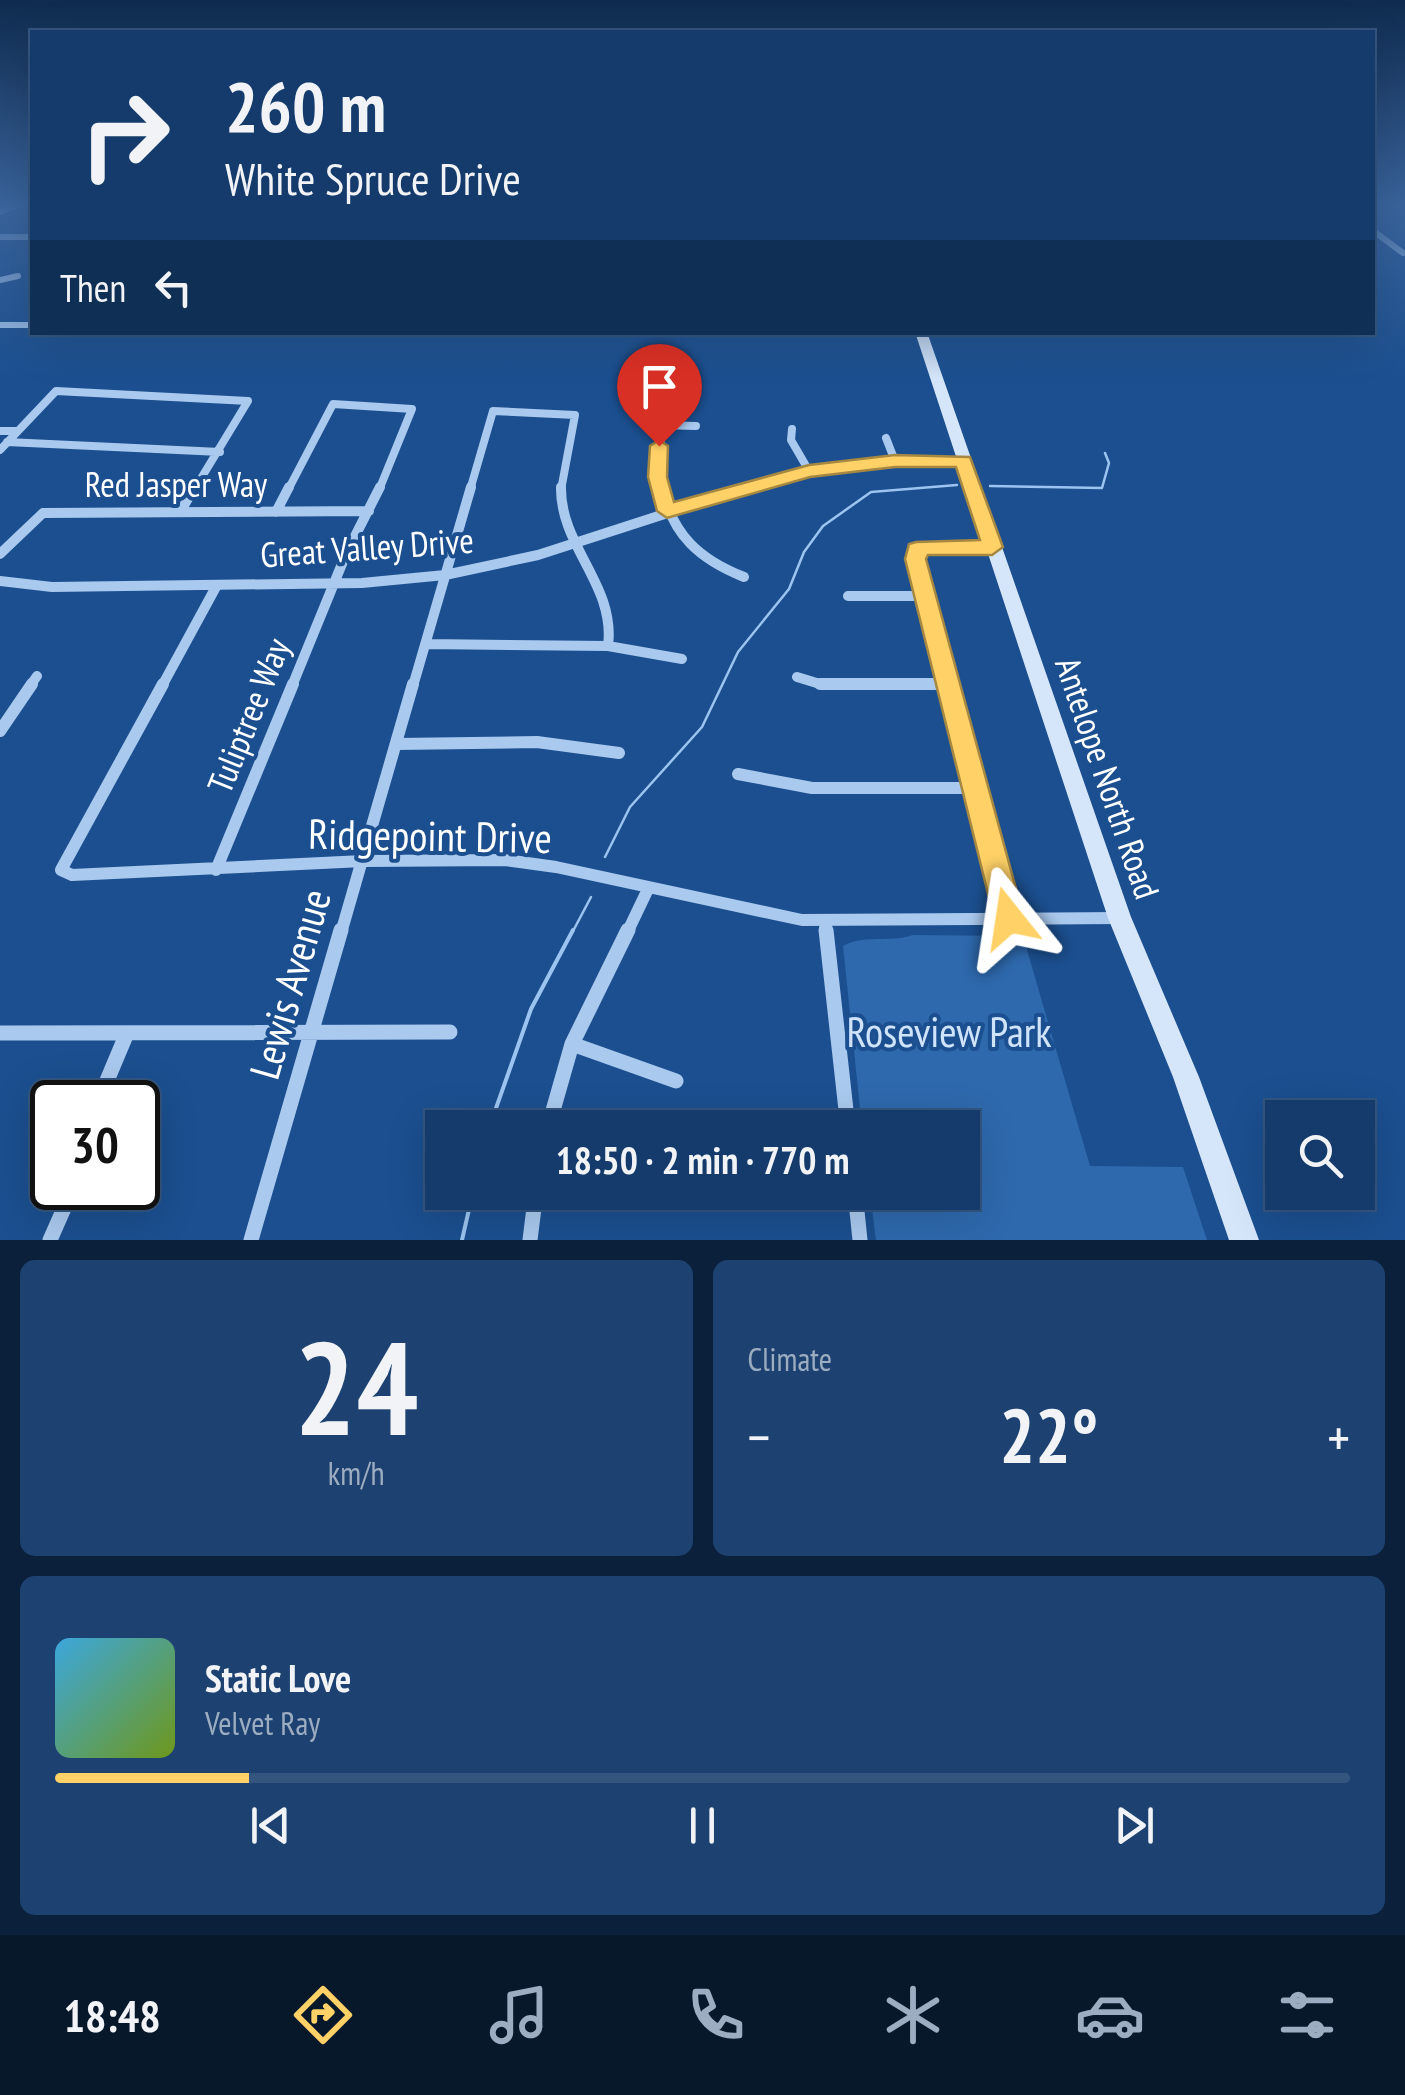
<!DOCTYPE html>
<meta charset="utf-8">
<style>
:root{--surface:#143b6b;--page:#1d4271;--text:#f1f3f6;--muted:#9dadc1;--line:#33557e;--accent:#ffd166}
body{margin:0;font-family:"PT Sans Narrow",sans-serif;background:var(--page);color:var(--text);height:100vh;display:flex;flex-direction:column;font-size:38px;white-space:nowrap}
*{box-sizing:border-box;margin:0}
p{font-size:32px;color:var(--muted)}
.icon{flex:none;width:55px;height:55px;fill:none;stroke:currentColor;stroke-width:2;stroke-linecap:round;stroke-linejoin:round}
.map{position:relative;height:1240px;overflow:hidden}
.panel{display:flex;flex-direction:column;gap:20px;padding:20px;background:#0b203b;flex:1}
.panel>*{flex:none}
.banner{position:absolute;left:30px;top:30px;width:1345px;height:305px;border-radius:0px;box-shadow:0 10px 40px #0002,0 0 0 2px var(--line);background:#143b6b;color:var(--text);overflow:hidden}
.tools{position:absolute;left:1265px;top:1100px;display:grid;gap:20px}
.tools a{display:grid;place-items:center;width:110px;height:110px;border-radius:0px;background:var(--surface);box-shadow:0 10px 40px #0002,0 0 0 2px var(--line);font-size:50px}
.speed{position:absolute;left:30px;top:1080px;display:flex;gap:20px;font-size:50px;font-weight:700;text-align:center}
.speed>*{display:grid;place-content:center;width:130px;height:130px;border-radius:50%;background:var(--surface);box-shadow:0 10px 40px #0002,0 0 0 2px var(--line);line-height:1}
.speed .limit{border:5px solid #111;border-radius:15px;background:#fff;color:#111}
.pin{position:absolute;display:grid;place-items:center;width:85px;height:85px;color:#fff;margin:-102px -42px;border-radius:50% 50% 50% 0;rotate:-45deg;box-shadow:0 0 10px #0007}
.pin .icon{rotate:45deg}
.me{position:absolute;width:110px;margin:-55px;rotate:345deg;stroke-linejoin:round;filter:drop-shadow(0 0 8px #0008)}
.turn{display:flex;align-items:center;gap:35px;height:210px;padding:0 30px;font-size:45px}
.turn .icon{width:130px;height:130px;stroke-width:2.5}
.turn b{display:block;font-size:70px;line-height:85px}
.then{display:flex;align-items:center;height:95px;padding:0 30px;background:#0003;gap:20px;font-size:38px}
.big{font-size:75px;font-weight:700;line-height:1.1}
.panel .card{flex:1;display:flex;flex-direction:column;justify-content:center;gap:15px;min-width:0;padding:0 35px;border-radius:15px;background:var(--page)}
.panel .dial{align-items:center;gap:0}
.dial b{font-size:130px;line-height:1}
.song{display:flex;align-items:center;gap:30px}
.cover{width:120px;height:120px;border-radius:15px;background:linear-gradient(135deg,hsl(200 70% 55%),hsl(80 70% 35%))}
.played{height:10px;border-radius:5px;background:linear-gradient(90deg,var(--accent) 15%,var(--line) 15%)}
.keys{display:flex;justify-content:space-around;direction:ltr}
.heat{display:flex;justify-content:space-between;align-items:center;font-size:55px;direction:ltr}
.panel .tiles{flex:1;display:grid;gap:20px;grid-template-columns:1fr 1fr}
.card:last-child{grid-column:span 2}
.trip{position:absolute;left:425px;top:1110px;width:555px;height:100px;border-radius:0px;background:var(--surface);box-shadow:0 10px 40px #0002,0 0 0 2px var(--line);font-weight:700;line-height:100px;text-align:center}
.dock{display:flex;height:160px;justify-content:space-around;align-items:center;background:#08182b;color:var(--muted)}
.dock .icon{width:70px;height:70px}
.dock .current{color:var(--accent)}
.dock b{font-size:45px;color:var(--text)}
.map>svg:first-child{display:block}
.green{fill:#2e69ad}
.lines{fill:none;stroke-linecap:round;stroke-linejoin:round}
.stream-far1{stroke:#9cc4f0;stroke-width:2.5}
.stream{stroke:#9cc4f0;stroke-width:4}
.street-far4{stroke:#a9c9ee;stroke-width:6}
.street-far3{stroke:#a9c9ee;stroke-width:8}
.street-far2{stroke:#a9c9ee;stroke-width:10}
.street-far1{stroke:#a9c9ee;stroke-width:12}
.street{stroke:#a9c9ee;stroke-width:15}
.secondary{fill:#d6e6fa;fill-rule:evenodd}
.route{fill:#ffd166;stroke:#a68842;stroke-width:2.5}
.labels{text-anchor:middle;stroke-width:8;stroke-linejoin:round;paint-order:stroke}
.street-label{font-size:35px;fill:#fff;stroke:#1b4f8f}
.near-street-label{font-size:42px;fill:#fff;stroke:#1b4f8f}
.near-park-label{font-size:42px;fill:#cfe3fa;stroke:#1b4f8f}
</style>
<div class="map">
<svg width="1405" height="1240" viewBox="0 0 1405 1240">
<rect width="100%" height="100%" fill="#1b4f8f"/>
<!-- green -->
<path class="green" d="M 913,935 L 1023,936 L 1090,1166 L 1183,1167 L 1207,1240 L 876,1240 L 870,1193 L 962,1192 L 962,1128 L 862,1127 L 843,946 C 863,934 891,943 913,935 Z"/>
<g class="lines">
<!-- stream-far1 -->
<path class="stream-far1" d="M 990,486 L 1102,488 L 1109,463 L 1105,453
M 605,857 L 630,807 L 702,727 L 738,652 L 789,589 L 804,552 L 823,526 L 871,492 L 957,485
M 572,933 L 591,897"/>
<!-- stream -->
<path class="stream" d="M 489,1128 L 531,1009 L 573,930
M 462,1240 L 473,1192"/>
<!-- street-far4 -->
<path class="street-far4" d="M 0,212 L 15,206
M 1372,230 L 1403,253
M 0,237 L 32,237
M 0,280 L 18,276
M 0,325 L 32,325"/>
<!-- street-far3 -->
<path class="street-far3" d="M 792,429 L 791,440 L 809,471
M 0,431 L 17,431
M 886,438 L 895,461
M 7,442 L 220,452
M 0,450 L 56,391 L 248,401 L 194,490
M 288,490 L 333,404 L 412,409 L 379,490
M 470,490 L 493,411 L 575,415 L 561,490
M 663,490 L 660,425 L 696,426
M 740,490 C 813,466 887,463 963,461"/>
<!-- street-far2 -->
<path class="street-far2" d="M 561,487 C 560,547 616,585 608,646
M 663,487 C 671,535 701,560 744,577
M 180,512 L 195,487
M 276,512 L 289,487
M 0,554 L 43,513 L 369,511
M 0,581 L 52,587 L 362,583 L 445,575 L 538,555 L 748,487
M 848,596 L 924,596
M 426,644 L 608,646 L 682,659
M 797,677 L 820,684 L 947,684
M 30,686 L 37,676
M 162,686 L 217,585
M 292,686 L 346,554 L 380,487
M 413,686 L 471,487
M 949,686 L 916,549 L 993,547"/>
<!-- street-far1 -->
<path class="street-far1" d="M 163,684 L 61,870 L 72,875 L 363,861 L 505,860 L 556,867 L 802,920 L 1120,918
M 820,684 L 947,684
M 948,684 L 1009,918
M 0,731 L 32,684
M 397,744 L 537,742 L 619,753
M 738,774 L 812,788 L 973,788
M 216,870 L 293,684
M 825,920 L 826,933
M 341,933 L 413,684
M 627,933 L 648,889"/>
<!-- street -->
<path class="street" d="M 826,930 L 848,1128
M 0,1033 L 450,1032
M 572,1044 L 676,1081
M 98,1102 L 127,1033
M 548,1128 L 572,1044 L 628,930
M 855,1192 L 860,1240
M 50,1240 L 73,1188
M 251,1240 L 341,930
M 530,1240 L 536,1192"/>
<!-- secondary -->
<path class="secondary" d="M 915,332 L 927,332 L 1131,917 L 1199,1077 L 1259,1240 L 1229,1240 L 1173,1077 L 1108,918 Z"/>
</g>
<!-- sky -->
<linearGradient id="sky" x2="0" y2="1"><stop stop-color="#0f2b4f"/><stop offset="0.54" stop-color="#39639b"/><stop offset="1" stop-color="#39639b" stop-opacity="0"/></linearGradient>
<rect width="1405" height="379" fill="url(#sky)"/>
<!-- route -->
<path class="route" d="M 659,440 L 668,446 L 667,477 L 674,502 L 809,465 L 895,455 L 970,457 L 1003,547 L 992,555 L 928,555 L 926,559 L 1024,918 L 1020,929 L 1009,934 L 998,929 L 994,918 L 905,559 L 909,544 L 916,542 L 980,540 L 956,467 L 895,467 L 810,477 L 667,518 L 657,511 L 648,477 L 650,446 Z"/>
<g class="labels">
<!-- street labels -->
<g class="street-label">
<text x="176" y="497">Red Jasper Way</text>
<text transform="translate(367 548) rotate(-4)" y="12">Great Valley Drive</text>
<text transform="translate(249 716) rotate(-68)" y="12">Tuliptree Way</text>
<text transform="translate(1107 778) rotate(71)" y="12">Antelope North Road</text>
</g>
<!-- near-street labels -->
<g class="near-street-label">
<text transform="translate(430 836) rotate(1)" y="15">Ridgepoint Drive</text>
<text transform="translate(290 984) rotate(-74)" y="15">Lewis Avenue</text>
</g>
<!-- near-park labels -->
<g class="near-park-label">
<text x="949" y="1047">Roseview Park</text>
</g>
</g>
</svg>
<div class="tools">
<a><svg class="icon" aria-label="search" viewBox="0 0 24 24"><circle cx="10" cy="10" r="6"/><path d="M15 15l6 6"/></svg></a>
</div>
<div class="speed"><div class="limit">30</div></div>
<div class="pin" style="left:659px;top:446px;background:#d93025"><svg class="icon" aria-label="arrive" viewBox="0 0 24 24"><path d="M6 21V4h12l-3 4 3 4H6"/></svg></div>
<svg class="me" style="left:1009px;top:918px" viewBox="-20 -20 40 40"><path d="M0-17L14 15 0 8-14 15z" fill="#ffd166" stroke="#fff" stroke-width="4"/></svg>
<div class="trip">18:50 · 2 min · 770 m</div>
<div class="banner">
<div class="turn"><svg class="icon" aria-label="right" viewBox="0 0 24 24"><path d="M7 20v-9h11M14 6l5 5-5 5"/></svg><div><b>260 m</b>White Spruce Drive</div></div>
<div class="then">Then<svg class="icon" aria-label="left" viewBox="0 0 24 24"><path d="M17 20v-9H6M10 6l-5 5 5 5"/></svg></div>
</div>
</div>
<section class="panel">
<div class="tiles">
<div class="card dial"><b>24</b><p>km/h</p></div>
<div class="card"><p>Climate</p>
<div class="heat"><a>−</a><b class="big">22°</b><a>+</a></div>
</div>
<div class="card">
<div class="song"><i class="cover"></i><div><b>Static Love</b><p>Velvet Ray</p></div></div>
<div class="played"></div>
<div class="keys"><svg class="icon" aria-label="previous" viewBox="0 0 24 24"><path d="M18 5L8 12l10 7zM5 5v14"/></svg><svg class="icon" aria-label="pause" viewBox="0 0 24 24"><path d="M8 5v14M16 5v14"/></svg><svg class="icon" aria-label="next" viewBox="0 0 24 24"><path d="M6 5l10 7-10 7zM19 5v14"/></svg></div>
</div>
</div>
</section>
<nav class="dock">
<b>18:48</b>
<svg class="icon current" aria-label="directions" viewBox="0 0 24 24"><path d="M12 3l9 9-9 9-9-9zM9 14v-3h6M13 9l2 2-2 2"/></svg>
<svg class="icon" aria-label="music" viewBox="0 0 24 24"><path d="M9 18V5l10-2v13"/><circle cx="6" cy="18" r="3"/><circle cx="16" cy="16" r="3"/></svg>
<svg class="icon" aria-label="phone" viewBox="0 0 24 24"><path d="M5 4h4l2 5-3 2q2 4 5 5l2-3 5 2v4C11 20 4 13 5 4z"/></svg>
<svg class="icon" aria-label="climate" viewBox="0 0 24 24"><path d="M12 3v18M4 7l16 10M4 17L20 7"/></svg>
<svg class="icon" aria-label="car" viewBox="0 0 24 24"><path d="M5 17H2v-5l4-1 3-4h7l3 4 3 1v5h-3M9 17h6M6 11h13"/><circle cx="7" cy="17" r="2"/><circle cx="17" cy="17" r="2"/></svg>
<svg class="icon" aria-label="filters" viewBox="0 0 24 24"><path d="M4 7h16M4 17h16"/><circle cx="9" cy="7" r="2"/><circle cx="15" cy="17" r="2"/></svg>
</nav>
